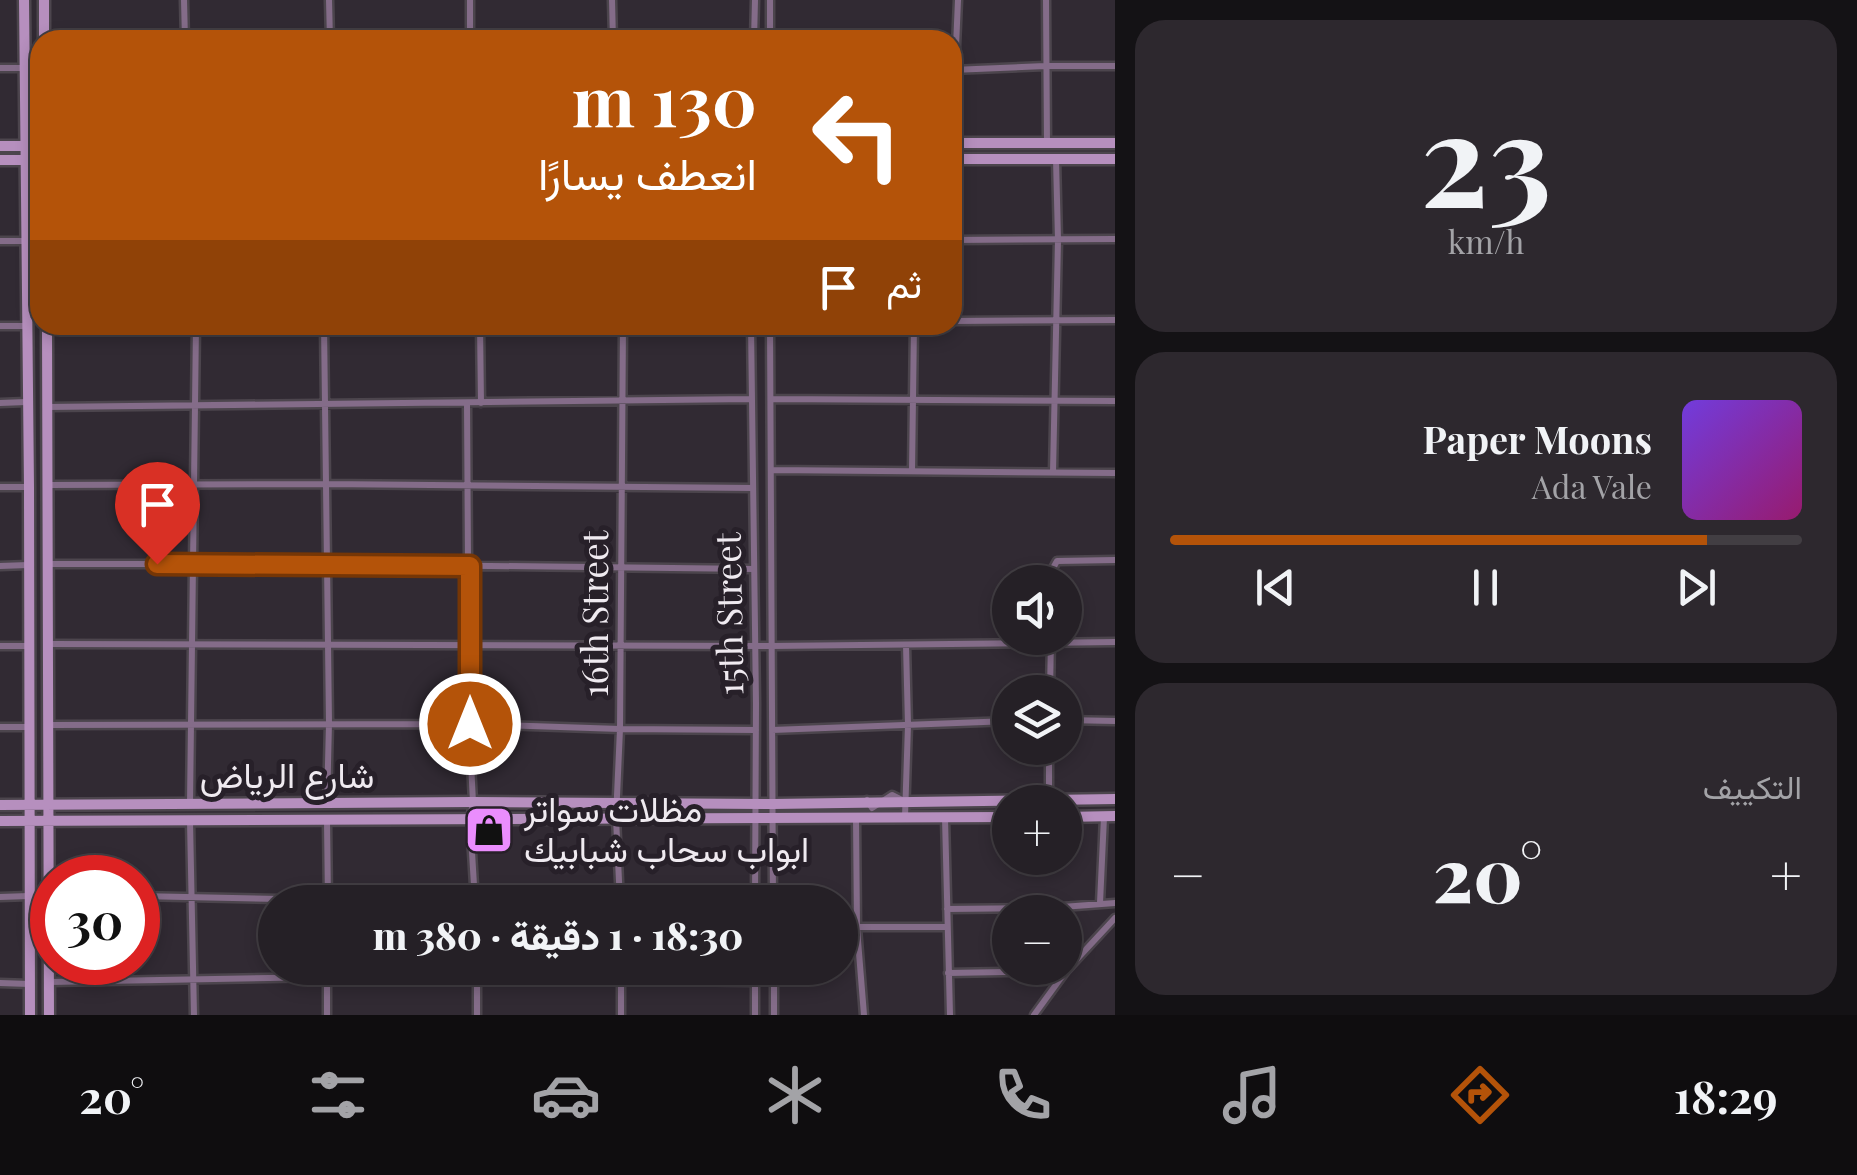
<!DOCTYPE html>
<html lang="ar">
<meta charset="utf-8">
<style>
:root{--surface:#252026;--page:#2d282e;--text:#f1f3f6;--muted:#a3a3a7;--line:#423e43;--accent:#b45309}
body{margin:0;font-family:"Playfair Display",Vazirmatn,serif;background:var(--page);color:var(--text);direction:rtl;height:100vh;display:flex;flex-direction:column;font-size:38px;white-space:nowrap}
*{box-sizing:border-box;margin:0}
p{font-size:32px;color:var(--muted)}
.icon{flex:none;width:55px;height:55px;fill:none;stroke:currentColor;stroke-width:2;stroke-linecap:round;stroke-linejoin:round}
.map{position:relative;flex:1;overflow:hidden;direction:ltr}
.sheet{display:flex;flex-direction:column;gap:20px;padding:20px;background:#141215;width:742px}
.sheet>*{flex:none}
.guide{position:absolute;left:30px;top:30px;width:932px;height:305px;border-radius:30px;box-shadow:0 5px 15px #0003,0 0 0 2px var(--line);direction:rtl;background:#b45309;color:#fff;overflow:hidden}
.buttons{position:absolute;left:992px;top:565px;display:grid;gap:20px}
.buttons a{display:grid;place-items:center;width:90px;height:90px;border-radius:50%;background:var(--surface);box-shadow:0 5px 15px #0003,0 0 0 2px var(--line);font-size:50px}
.speed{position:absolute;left:30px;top:855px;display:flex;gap:20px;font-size:50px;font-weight:700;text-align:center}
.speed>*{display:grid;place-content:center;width:130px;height:130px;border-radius:50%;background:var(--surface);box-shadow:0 5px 15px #0003,0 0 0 2px var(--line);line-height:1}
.speed .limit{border:15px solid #d22;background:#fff;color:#111}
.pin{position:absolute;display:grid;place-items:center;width:85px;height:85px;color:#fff;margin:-102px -42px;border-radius:50% 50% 50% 0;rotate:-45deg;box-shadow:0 0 10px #0007}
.pin .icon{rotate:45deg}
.me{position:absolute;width:110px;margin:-55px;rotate:0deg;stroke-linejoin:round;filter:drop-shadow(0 0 8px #0008)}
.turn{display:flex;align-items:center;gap:35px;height:210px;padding:0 40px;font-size:45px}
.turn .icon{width:130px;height:130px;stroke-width:2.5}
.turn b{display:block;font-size:70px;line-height:85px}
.then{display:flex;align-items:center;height:95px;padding:0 40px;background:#0003;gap:20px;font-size:38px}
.big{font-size:75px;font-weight:800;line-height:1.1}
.sheet .card{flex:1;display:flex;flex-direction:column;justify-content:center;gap:15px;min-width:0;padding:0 35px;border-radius:30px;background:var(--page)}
.sheet .dial{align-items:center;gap:0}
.dial b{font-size:130px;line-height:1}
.song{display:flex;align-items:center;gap:30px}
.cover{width:120px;height:120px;border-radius:15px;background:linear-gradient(135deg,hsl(260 70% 55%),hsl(320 70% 35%))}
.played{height:10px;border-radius:5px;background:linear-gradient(90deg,var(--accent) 85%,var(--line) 85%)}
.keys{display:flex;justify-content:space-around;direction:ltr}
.heat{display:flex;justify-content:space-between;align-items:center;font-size:55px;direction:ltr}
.trip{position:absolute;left:258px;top:885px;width:600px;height:100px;border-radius:50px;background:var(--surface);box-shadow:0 5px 15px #0003,0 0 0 2px var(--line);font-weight:800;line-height:100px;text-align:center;direction:rtl}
.dock{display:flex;height:160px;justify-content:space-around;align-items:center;background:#0f0d0f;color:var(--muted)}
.dock .icon{width:70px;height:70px}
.dock .current{color:var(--accent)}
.dock b{font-size:45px;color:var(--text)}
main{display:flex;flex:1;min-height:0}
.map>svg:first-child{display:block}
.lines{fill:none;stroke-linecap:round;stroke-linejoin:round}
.street-casing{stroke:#4c454d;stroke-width:11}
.secondary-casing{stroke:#4c454d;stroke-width:15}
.street{stroke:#846c89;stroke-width:6}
.secondary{stroke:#b68fbe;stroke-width:10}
.route-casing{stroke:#753606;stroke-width:25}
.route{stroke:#b45309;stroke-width:18}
.labels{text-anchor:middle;stroke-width:10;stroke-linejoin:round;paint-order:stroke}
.street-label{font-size:35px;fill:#efeaf0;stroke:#272029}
.poi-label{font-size:35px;fill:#efeaf0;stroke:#272029;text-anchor:start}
</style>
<main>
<section class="sheet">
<div class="card dial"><b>23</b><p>km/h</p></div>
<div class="card">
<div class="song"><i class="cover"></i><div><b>Paper Moons</b><p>Ada Vale</p></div></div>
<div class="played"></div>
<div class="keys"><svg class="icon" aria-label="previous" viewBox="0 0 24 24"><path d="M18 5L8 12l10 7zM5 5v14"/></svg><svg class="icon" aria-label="pause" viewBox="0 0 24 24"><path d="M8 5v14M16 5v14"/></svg><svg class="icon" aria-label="next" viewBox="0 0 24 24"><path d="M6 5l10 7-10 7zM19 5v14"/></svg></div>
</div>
<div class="card"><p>التكييف</p>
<div class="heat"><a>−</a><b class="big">20°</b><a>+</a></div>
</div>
</section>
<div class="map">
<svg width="1115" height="1015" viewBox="0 0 1115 1015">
<rect width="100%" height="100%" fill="#312a33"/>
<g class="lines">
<!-- street casing -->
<g class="street-casing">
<path id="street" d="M 184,0 L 185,40
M 329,0 L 330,40
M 612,0 L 613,40
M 770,0 L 770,40
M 1046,0 L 1047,143
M 470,40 L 470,0
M 754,40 L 755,0
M 0,68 L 24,68
M 952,70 L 1045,66 L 1115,66
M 955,70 L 958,0
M 952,240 L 1115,239
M 0,241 L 25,241
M 952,321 L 1115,320
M 324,325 L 329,723 L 327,804
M 480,325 L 481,403
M 751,325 L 756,704 L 755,902
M 770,325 L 773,902
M 0,326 L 26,326
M 771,399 L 1115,401
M 0,403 L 26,402
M 467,403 L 469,724 L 473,802 L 470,819 L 475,902
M 47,407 L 751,399
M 771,470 L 1115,473
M 912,471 L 914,325
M 1053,472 L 1058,240 L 1056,159
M 48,485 L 326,484 L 753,488
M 0,487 L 29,487
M 49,564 L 328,564 L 754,569
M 0,566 L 28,565
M 1052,582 L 1052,570 L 1057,561 L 1115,560
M 49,644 L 772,646 L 1115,642
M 0,646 L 28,646
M 1050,692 L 1051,638
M 1065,720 L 1115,721
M 49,725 L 469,724 L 620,729 L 756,730
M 0,727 L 28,727
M 772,730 L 1010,721
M 1049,748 L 1049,801
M 867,800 L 872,808 L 892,795 L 904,801
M 190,804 L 196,325
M 856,817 L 857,928 L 864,1015
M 905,817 L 908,725 L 906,645
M 945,818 L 950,1015
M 190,821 L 194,1015
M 327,821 L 328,902
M 475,894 L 755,893
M 138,896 L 328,900
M 0,897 L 29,896
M 620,902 L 616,818 L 620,729 L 623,325
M 1100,903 L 1104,817
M 947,909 L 1049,908 L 1115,903
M 840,927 L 947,927
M 477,968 L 477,1015
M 621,968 L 621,1015
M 774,968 L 774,1015
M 948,973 L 1066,971
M 49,982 L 327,977 L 755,982
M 0,983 L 29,984
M 327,1015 L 327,968
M 755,1015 L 755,968
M 1034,1015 L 1066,971 L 1115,918"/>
</g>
<!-- secondary casing -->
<g class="secondary-casing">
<path id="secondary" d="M 24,0 L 29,487 L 30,1015
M 44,0 L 44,40
M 952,143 L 1115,143
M 0,146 L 40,146
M 952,159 L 1115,159
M 0,160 L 40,160
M 47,325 L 49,1015
M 0,805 L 473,802 L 773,804 L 1115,799
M 1065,817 L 1115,816
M 0,821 L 1010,817"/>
</g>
<!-- street -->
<use href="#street" class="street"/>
<!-- secondary -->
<use href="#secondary" class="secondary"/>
</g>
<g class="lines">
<!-- route casing -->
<g class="route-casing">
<path id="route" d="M 157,564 L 470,566 L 470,724"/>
</g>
<!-- route -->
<use href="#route" class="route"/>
</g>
<!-- icons -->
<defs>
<g id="shop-square" transform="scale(2.5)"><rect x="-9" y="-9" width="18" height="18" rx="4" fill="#ea8dfd" stroke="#272029"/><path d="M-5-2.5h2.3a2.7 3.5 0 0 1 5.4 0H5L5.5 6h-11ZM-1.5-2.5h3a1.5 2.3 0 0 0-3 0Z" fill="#111"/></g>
</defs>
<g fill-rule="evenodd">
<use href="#shop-square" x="489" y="830"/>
</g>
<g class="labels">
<!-- street labels -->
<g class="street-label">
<text transform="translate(596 614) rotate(-90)" y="12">16th Street</text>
<text transform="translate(730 614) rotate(-91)" y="12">15th Street</text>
<text x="287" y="788">شارع الرياض</text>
</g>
<!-- poi labels -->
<g class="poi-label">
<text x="524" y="822">مظلات سواتر<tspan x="524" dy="40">ابواب سحاب شبابيك</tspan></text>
</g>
</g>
</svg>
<div class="buttons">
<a><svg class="icon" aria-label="sound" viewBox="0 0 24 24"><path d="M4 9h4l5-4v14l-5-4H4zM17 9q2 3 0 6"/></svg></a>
<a><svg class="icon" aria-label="layers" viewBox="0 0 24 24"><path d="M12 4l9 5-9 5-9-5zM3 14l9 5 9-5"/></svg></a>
<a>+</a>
<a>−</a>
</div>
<div class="speed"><div class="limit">30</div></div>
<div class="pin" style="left:157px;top:564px;background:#d93025"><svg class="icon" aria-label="arrive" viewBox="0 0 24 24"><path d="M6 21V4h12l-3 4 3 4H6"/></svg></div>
<svg class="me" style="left:470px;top:724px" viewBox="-20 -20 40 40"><circle r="17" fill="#b45309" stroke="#fff" stroke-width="3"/><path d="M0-11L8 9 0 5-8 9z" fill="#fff"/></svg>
<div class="trip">18:30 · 1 دقيقة · 380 m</div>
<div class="guide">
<div class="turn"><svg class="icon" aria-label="left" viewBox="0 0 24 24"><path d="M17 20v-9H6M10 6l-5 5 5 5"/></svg><div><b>130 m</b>انعطف يسارًا</div></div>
<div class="then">ثم<svg class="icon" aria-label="arrive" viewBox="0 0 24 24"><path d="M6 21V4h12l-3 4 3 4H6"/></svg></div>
</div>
</div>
</main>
<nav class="dock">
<b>18:29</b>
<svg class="icon current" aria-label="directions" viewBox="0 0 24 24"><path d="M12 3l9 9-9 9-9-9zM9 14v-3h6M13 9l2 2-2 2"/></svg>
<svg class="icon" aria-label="music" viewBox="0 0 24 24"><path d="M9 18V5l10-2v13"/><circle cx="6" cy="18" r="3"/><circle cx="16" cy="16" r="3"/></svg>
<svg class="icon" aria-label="phone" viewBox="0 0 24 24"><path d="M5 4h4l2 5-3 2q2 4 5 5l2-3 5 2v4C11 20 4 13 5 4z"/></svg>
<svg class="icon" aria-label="climate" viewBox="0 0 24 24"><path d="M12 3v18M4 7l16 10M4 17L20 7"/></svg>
<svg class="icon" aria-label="car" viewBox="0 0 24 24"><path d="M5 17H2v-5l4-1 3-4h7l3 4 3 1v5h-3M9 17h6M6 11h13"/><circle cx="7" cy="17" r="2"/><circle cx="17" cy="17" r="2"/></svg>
<svg class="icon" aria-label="filters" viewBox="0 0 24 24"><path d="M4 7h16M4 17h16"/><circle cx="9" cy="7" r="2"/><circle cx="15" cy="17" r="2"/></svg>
<b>20°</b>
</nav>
